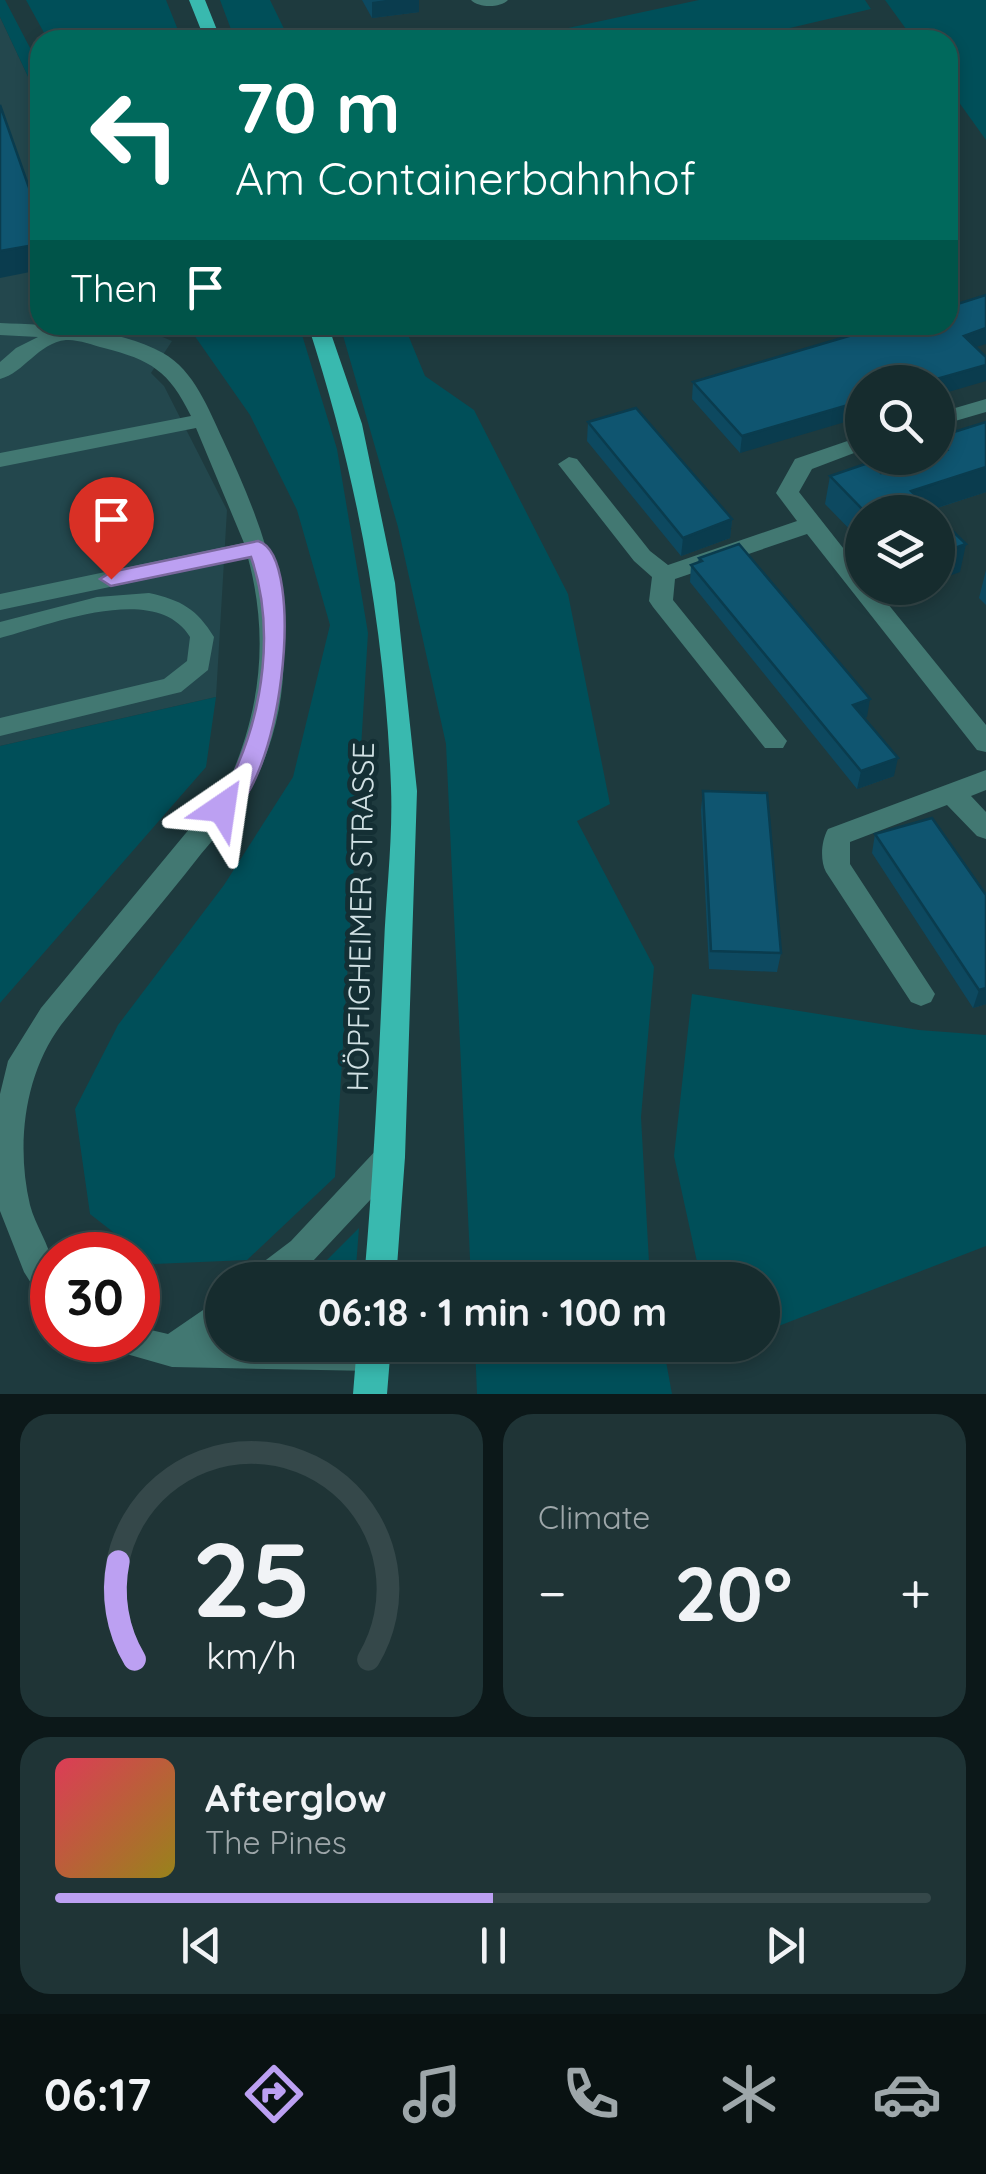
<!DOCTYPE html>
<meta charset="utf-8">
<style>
:root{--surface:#162c2e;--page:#1f3436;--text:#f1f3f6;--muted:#9ea7aa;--line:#35484a;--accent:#bca0f2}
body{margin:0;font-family:Quicksand,sans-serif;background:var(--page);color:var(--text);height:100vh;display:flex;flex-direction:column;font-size:38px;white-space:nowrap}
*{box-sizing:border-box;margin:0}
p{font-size:32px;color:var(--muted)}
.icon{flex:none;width:55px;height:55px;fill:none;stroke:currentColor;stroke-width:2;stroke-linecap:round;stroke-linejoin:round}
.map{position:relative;height:1394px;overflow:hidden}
.sheet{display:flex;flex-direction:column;gap:20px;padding:20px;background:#0c1819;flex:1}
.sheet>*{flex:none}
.guide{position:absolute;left:30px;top:30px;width:928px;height:305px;border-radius:30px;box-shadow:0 5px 15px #0003,0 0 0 2px var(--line);background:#00695c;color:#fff;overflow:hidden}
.tools{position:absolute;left:845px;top:365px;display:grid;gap:20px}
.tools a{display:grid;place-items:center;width:110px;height:110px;border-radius:50%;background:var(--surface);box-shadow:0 5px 15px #0003,0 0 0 2px var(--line);font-size:50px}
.speed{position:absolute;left:30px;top:1232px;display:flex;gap:20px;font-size:50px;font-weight:700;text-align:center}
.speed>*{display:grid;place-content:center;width:130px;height:130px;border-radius:50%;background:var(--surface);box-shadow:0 5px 15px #0003,0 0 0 2px var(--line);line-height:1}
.speed .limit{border:15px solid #d22;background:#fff;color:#111}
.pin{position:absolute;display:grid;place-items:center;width:85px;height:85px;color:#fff;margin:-102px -42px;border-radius:50% 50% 50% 0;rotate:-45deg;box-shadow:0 0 10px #0007}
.pin .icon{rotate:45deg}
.me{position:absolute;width:110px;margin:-55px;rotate:32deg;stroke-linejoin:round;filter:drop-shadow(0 0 8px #0008)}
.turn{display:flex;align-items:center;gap:35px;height:210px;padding:0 40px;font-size:45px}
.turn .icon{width:130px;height:130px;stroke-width:2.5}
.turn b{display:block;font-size:70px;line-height:85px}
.then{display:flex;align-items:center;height:95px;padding:0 40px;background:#0003;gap:20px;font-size:38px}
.big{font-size:75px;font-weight:800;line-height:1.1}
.sheet .tile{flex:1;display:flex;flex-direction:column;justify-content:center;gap:15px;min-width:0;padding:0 35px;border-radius:30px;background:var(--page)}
.sheet .dial{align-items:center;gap:0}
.dial svg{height:260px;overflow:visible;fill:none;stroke:var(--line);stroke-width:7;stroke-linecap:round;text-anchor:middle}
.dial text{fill:var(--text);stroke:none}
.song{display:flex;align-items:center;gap:30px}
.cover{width:120px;height:120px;border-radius:15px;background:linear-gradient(135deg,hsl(350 70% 55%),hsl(50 70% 35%))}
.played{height:10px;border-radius:5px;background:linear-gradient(90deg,var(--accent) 50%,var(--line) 50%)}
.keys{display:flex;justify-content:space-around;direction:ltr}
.heat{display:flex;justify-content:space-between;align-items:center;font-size:55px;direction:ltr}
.sheet .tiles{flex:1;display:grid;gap:20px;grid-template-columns:1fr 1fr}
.tile:last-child{grid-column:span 2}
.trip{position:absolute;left:205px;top:1262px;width:575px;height:100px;border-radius:50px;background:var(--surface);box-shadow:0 5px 15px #0003,0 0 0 2px var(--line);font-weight:800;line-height:100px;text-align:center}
.dock{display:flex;height:160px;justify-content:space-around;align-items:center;background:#091212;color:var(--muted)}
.dock .icon{width:70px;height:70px}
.dock .selected{color:var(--accent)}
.dock b{font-size:45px;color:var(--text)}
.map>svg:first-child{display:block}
.built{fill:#23474d}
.green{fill:#004f59}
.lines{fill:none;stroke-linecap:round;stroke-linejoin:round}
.minor{fill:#427872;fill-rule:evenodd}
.major{fill:#39b9af;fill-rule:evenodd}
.wall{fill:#0d4960}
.shaded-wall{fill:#0a3c4e}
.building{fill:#0f5570;stroke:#0a3c4e;stroke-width:2.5}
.route{fill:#bca0f2;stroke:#7a689d;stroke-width:2.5}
.labels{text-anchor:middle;stroke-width:10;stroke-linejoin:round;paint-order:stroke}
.street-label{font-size:30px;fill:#d1e1e4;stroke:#142f34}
</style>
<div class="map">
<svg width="986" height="1394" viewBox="0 0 986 1394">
<rect width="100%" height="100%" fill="#1e3a3e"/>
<!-- built -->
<path class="built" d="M 0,17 L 40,102 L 40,325 L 144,325 L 146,330 L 172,341 L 151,373 L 164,386 L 227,510 L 216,697 L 0,746 Z"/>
<!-- green -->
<path class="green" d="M 0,0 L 5,0 L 40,67 L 40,102 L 0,17 Z
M 26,0 L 166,0 L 182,40 L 48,40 Z
M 220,0 L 270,0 L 289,39 L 235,40 Z
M 699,0 L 865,0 L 871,9 L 739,40 L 512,40 Z
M 885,0 L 986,0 L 986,140 L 948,87 L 948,40 L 914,40 Z
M 187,325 L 299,325 L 337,449 L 368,633 L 335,1177 L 247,1260 L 154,1264 L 90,1214 L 75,1109 L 118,1025 L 224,885 L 293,777 L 330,625 L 297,510 L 250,415 Z
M 340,325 L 404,325 L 425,376 L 474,410 L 568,594 L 610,804 L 577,821 L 654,967 L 641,1117 L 650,1280 L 471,1280 L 446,744 L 398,527 Z
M 216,697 L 206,767 L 0,1003 L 0,746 Z
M 692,994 L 919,1030 L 986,1035 L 986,1246 L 763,1332 L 762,1280 L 701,1280 L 674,1156 Z
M 359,1228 L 355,1280 L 308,1279 Z
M 475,1345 L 663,1345 L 672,1394 L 477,1394 Z"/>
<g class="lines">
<!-- minor -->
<path class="minor" d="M 471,0 L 508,0 C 500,8 479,8 471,0 Z
M 0,323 C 52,325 117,328 163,353 C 194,370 209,410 223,440 C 275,550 312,663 255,781 C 242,809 220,831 201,854 C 156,912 107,967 61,1025 C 24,1075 16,1145 30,1205 C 35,1225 50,1245 52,1264 C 54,1276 53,1291 52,1303 L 41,1299 L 24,1272 L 0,1211 L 0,1094 L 8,1061 L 41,1008 L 229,781 C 261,708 269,636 248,558 L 0,610 L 0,594 L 244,543 L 196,428 L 0,467 L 0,453 L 191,416 C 169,371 151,360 104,348 C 93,345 77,339 66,340 C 38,343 24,373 0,379 L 0,362 L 16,348 L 38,337 L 0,335 Z
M 986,399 L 986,412 L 938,426 L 938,413 Z
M 862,436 L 862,450 L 812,469 L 799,492 L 862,572 L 862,588 L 875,588 L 986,725 L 986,752 L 977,750 L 807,534 L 675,579 L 673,600 L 787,741 L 783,748 L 765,748 L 653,607 L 649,601 L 652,577 L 634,561 L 558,464 L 569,457 L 577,459 L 650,551 L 668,565 L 797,521 L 776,493 L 795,459 Z
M 149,593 C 181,600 197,609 214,637 L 208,670 L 181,692 L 0,736 L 0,718 L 164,679 L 187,661 L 190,637 C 156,581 50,625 0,638 L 0,622 L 97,597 Z
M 986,770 L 986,790 L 971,796 L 986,812 L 986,839 L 977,836 L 947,805 L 850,842 L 850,864 L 935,994 L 931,1002 L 921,1006 L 911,1002 L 826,872 C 820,861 821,841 828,829 Z
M 390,1144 L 401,1147 L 405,1157 L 401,1167 L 313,1261 L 290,1280 L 249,1280 L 254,1269 L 291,1241 L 379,1147 Z
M 222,1297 L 222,1332 L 217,1336 L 222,1336 L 222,1345 L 385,1345 L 390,1355 L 385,1366 L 373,1371 L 172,1367 L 116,1351 L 111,1340 L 138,1340 L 138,1327 L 168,1334 Z"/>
<!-- major -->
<path class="major" d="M 189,0 L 205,0 L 221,40 L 205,40 Z
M 308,325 L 328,325 L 362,424 L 395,583 L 417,791 L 405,1157 L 396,1280 L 364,1280 C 374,1169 379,1058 384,946 C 386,894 393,840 391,787 C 385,629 357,475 308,325 Z
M 357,1345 L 391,1345 L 387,1394 L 353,1394 Z"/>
</g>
<!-- wall -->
<path class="wall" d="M 362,0 L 419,0 L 419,12 L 372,18 Z
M 976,347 L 740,453 L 692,399 L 693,382 Z
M 588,422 L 732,519 L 730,538 L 681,556 L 587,441 Z
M 986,422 L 986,492 L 931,510 L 933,512 L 862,512 L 862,542 L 825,504 L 830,476 L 881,473 L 938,458 L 938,437 Z
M 699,558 L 867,717 L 864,718 L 894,776 L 857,789 L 690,582 L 691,565 L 698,562 Z
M 986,570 L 986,605 L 979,598 Z
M 703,791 L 781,953 L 777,972 L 709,969 L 701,810 Z
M 875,834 L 986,895 L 986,1004 L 973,1008 L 872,853 Z"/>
<!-- shaded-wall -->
<path class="shaded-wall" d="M 386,0 L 419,0 L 419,12 L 372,18 L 372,2 Z
M 40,244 L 40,270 L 0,278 L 0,251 Z
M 986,328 L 986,344 L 960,352 L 964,336 Z
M 986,365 L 986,381 L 938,395 L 938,382 L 926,382 Z
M 862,401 L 862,417 L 740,453 L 742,436 Z
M 986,467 L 986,492 L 924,512 L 911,491 Z
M 732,519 L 730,538 L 681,556 L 683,538 Z
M 966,544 L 960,572 L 938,580 L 938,554 Z
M 870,699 L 867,717 L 850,723 L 853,705 Z
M 898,758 L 894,776 L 857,789 L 861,771 Z
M 986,988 L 986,1004 L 973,1008 L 979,990 Z"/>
<!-- building -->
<path class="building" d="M 0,105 L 40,219 L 40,244 L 0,251 Z
M 986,295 L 986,328 L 964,336 L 986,357 L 986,365 L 926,382 L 862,382 L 862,401 L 742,436 L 693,382 L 886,325 L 948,325 L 948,307 Z
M 636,408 L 732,519 L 683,538 L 588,422 Z
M 986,422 L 986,467 L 911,491 L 933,512 L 865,512 L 830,476 L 871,462 L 881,473 L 925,458 L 938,458 L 938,453 L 947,450 L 938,441 L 938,437 Z
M 938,517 L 966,544 L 938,554 Z
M 739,544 L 870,699 L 853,705 L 898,758 L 861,771 L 691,565 L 702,561 L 699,558 Z
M 703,791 L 767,793 L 781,953 L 711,951 Z
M 932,818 L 986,895 L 986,988 L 979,990 L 875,834 Z"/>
<!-- route -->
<path class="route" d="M 258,541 C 309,556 281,799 222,817 L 210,808 C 216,797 227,788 232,777 C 264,711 275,626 251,557 L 111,586 L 100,579 L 111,572 Z"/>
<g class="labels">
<!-- street labels -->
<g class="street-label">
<text transform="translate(361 917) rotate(-89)" y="10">HÖPFIGHEIMER STRASSE</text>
</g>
</g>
</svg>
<div class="tools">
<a><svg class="icon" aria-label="search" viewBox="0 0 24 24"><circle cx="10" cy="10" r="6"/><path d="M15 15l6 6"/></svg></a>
<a><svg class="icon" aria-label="layers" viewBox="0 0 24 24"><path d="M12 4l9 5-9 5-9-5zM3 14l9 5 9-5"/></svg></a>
</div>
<div class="speed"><div class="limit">30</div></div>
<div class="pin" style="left:111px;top:579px;background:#d93025"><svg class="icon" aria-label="arrive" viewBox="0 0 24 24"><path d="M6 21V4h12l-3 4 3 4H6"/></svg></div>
<svg class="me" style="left:222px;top:808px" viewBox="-20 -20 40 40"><path d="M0-17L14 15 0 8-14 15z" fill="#bca0f2" stroke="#fff" stroke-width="4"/></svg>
<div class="trip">06:18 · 1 min · 100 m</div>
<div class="guide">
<div class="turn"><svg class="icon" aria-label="left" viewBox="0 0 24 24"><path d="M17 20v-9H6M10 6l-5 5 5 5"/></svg><div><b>70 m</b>Am Containerbahnhof</div></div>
<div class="then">Then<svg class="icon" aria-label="arrive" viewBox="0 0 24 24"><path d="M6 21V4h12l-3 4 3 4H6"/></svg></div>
</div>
</div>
<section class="sheet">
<div class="tiles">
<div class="tile dial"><svg viewBox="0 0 100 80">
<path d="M14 69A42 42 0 1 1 86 69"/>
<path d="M14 69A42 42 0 0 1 9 39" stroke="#bca0f2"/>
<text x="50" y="56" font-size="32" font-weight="700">25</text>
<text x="50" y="72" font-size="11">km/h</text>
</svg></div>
<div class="tile"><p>Climate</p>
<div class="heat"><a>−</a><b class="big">20°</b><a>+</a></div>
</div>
<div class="tile">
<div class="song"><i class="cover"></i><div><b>Afterglow</b><p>The Pines</p></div></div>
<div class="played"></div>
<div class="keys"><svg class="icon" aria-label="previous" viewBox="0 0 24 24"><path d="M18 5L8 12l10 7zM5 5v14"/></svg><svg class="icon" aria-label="pause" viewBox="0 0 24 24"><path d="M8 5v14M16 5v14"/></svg><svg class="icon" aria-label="next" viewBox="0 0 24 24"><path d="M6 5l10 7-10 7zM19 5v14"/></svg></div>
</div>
</div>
</section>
<nav class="dock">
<b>06:17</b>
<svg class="icon selected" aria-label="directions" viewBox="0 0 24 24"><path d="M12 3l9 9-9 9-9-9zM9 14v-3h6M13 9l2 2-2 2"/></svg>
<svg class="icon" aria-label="music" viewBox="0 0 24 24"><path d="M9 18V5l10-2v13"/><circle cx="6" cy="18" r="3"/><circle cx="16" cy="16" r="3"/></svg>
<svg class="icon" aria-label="phone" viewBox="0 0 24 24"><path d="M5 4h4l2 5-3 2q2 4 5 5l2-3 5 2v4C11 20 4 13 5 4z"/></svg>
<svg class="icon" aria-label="climate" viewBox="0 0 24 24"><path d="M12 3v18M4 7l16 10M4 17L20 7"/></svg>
<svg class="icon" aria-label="car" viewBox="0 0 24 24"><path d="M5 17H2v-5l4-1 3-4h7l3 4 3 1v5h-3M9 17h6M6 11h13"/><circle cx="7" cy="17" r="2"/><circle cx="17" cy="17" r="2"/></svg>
</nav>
